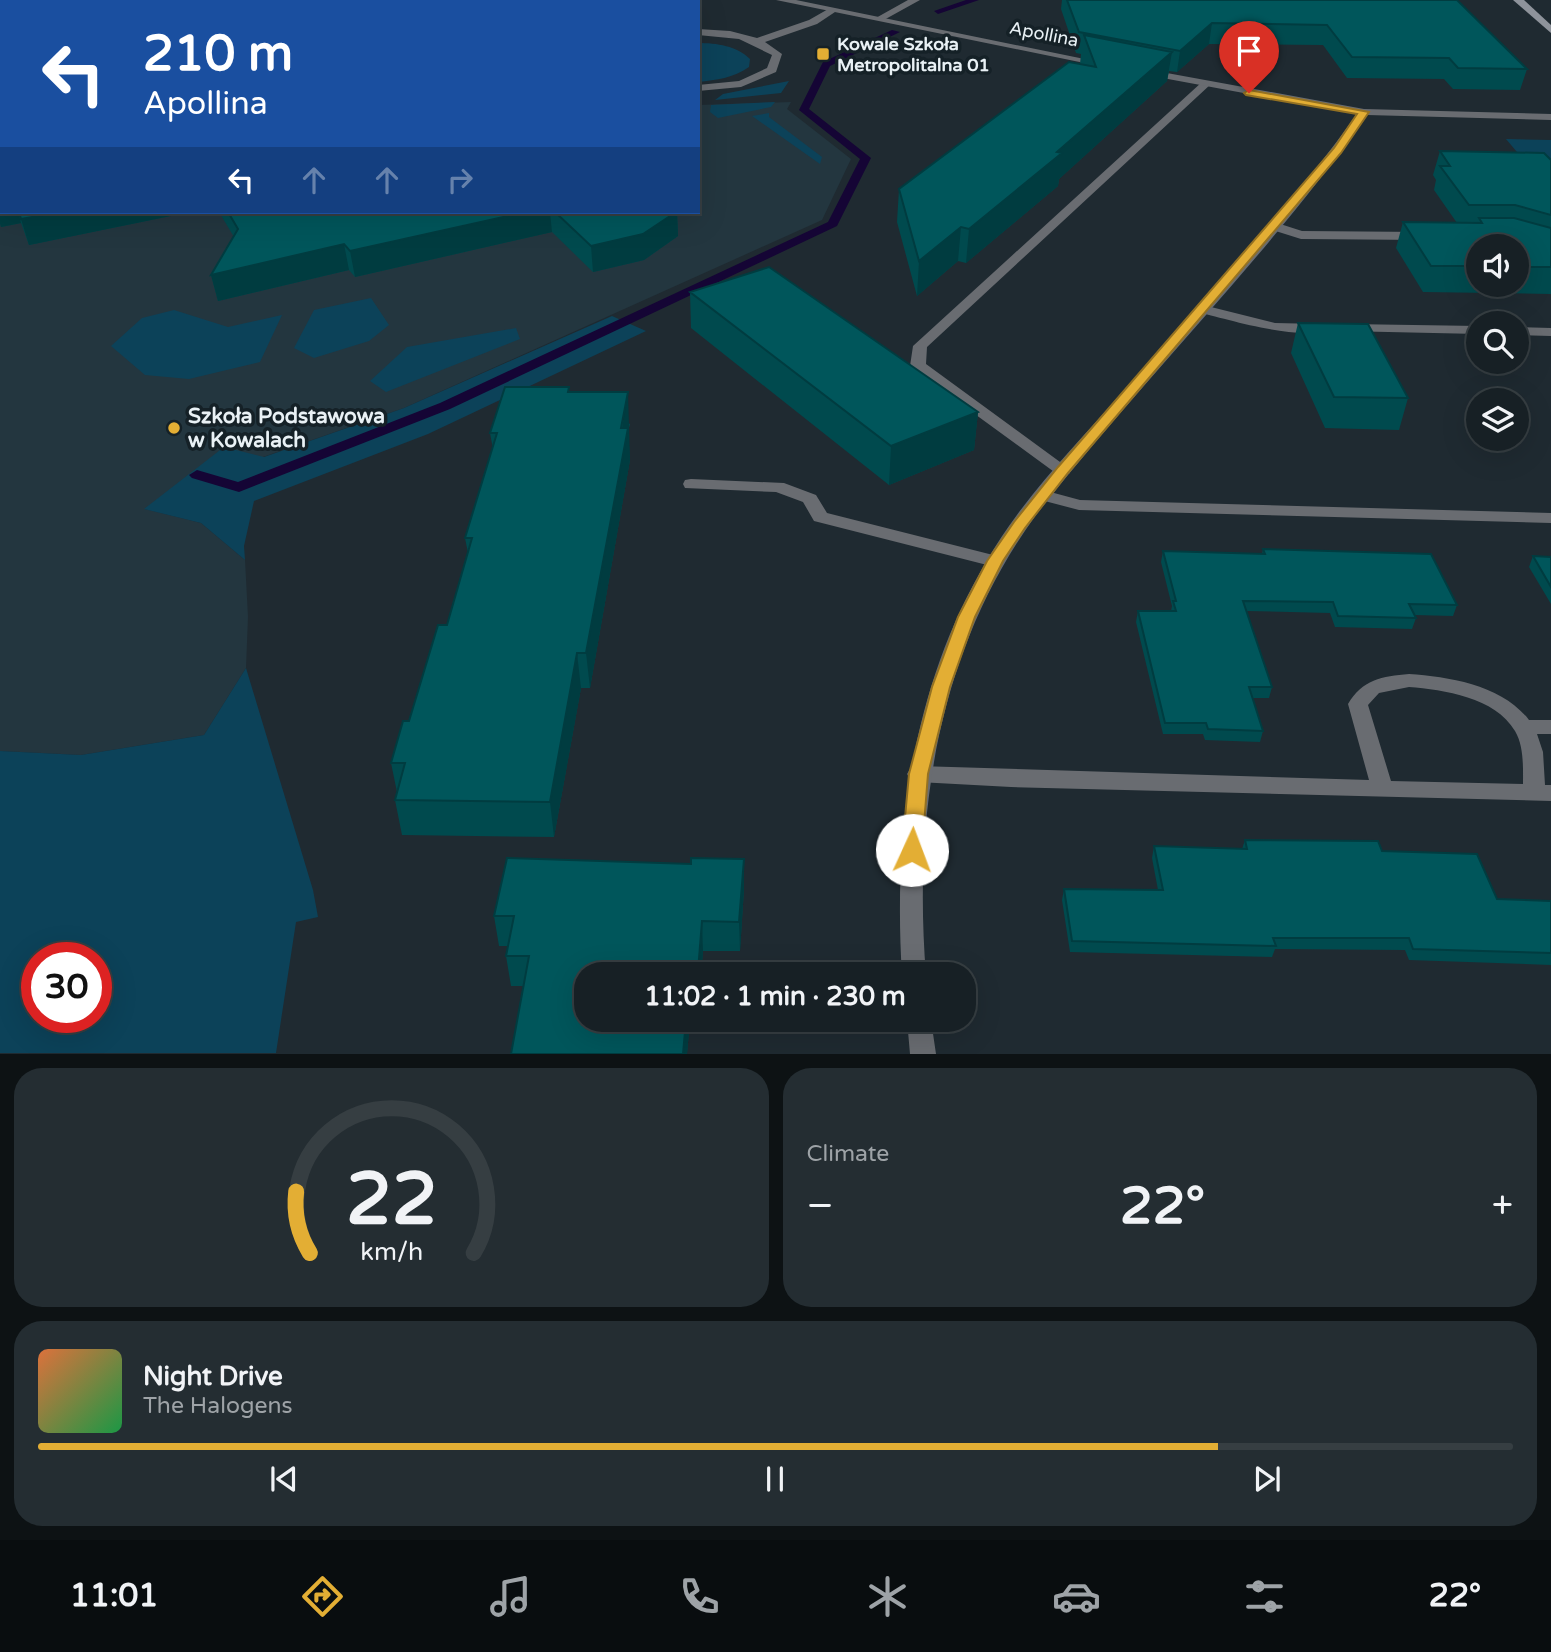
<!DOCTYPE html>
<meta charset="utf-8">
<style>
:root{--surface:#172025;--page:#242d32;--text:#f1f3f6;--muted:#9ea3a7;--line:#363e42;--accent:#e3ae34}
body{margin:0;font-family:"Varela Round",sans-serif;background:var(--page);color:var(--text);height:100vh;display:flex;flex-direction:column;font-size:26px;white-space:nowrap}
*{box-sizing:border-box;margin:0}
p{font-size:23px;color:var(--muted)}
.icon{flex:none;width:38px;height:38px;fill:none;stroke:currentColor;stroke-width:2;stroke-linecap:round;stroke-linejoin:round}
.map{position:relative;height:1054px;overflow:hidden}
.sheet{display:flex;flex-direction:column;gap:14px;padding:14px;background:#0d1214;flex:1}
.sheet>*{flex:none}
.guide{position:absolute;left:0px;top:0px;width:700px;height:214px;box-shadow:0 7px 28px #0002,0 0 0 2px var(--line);background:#1a4fa0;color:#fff;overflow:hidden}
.tools{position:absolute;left:1466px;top:234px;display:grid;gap:14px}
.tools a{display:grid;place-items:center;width:63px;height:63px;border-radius:50%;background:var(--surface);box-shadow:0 7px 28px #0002,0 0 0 2px var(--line);font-size:35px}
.speed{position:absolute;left:21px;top:942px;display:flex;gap:14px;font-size:35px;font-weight:700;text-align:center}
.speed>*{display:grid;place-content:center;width:91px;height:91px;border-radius:50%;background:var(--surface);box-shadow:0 7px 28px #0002,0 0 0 2px var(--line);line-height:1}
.speed .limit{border:10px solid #d22;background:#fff;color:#111}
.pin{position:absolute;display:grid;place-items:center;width:60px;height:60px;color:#fff;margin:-72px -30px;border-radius:50% 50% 50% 0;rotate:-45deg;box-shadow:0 0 7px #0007}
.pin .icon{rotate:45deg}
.me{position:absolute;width:77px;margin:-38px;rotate:2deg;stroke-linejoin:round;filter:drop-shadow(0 0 5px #0008)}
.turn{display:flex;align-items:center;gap:24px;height:147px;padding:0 28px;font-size:32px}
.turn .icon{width:91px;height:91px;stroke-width:2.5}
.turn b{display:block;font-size:49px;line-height:60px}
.lanes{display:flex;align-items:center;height:66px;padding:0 28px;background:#0003;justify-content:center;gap:35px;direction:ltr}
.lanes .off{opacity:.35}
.big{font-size:52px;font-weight:800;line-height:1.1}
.sheet .widget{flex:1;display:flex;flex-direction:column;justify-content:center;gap:10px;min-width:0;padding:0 24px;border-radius:28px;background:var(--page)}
.sheet .dial{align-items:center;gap:0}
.dial svg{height:182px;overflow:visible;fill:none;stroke:var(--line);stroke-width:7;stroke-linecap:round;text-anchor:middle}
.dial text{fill:var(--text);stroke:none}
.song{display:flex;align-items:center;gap:21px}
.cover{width:84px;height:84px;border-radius:10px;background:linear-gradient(135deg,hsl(20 70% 55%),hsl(140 70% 35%))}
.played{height:7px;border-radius:4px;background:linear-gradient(90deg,var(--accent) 80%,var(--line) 80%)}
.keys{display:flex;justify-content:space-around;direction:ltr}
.heat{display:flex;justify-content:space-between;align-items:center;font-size:38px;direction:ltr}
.sheet .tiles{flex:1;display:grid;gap:14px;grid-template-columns:1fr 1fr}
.widget:last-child{grid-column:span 2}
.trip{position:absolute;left:574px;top:962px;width:402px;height:70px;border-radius:28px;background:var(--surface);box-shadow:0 7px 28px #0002,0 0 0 2px var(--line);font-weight:800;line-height:70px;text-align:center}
.tabs{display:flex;height:112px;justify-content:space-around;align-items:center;background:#090d0f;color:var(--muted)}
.tabs .icon{width:49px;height:49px}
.tabs .active{color:var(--accent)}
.tabs b{font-size:32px;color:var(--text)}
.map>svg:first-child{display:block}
.built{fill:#23363f}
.green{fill:#0c4259;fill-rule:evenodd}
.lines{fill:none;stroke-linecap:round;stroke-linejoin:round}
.stream{fill:#150535;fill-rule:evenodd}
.lane{fill:#696c71;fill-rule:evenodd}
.street{fill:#696c71;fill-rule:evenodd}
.secondary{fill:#8e939b;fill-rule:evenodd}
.wall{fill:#004a4e;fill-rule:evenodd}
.shaded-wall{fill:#003c40}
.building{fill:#00565b;stroke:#003c40;stroke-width:2}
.route{fill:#e3ae34;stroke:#947122;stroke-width:2}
.poi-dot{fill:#e3ae34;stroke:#152127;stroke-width:2.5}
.labels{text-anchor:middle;stroke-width:7;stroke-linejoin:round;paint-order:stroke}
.far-street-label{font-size:18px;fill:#e9f1f5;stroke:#152127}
.far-poi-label{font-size:18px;font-weight:bold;fill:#e9f1f5;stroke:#152127;text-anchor:start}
.poi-label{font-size:21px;font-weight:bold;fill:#e9f1f5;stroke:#152127;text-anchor:start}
</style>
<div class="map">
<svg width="1551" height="1054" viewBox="0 0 1551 1054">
<rect width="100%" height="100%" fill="#1f2a31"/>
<!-- built -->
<path class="built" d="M 0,94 L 2,212 L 698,212 L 698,105 L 791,102 L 787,109 L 851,159 L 822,220 L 404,408 L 263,457 L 145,509 L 201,523 L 245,560 L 248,617 L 246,668 L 204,735 L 81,755 L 0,751 Z"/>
<!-- green -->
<path class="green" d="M 698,43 C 717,43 737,46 750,59 L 749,67 C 733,78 717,80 698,82 Z
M 789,81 L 781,93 L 715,100 L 723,94 Z
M 775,102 L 771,107 L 718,118 L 710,112 L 711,105 Z
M 769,113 L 769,117 L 822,157 L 820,164 L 752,116 Z
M 1506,139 L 1551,140 L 1551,191 L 1550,191 Z
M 371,298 L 389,325 L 369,341 L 314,358 L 294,348 L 314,310 Z
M 174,310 L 228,327 L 282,315 L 260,362 L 189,379 L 145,375 L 111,346 L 142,318 Z
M 612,316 L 646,331 L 428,434 L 254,501 L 244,546 L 245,560 L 201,523 L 144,509 L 224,447 L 264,457 L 404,408 Z
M 516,328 L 520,339 L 386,392 L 370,381 L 407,347 Z
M 246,668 L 313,890 L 318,917 L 296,922 L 276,1053 L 0,1053 L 0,751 L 81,755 L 204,735 ZM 37,957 L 96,957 L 96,1017 L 37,1017 Z"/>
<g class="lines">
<!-- stream -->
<path class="stream" d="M 966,0 L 979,0 L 938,14 L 934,11 Z
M 892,30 L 900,32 L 830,66 L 809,109 L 871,158 L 837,226 L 450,409 L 244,490 L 239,492 L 192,478 L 189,475 L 197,470 L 238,482 L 440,403 L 828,222 L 860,159 L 799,110 L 823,62 Z"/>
<!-- lane -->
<path class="lane" d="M 908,0 L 920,0 L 882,21 L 874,19 Z
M 830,8 L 838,10 L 817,24 L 765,42 L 782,54 L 776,72 L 741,87 L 698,91 L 698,85 L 739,81 L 767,68 L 772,55 L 739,39 L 698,35 L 698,29 L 730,31 L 757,38 L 809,20 Z
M 1202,82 L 1211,84 L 927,347 L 926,364 L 1071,470 L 1069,474 L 1057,474 L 913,369 L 910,366 L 913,346 Z
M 1274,222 L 1302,231 L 1423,232 L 1430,236 L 1423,240 L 1301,239 L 1269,229 L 1269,223 Z
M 1203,305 L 1275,323 L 1320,324 L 1327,328 C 1309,344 1222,318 1198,312 L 1196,309 Z
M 1348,324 L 1479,326 L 1479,334 L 1343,331 L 1341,328 L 1343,325 Z
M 1517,327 L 1551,328 L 1551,336 L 1517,335 Z
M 691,479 L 784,483 L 816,495 L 827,513 L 1001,557 L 1004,561 L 995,567 L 814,521 L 803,502 L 776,492 L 685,488 L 683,484 L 685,480 Z
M 1043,490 L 1080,500 L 1551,513 L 1551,523 L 1079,510 L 1037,499 L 1034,495 Z
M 1409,674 C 1450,677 1502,685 1529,720 L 1551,720 L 1551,734 L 1537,734 L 1543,752 L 1545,785 L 1551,785 L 1551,801 L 1011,787 L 918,782 L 910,779 L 907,774 L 910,769 L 918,766 L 1369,780 L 1348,704 C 1362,680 1382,676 1409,674 ZM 1409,687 C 1444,690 1495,697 1515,731 C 1524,746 1523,767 1523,784 L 1391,781 L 1368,705 L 1379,693 Z"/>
<!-- street -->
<path class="street" d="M 776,0 L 796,0 L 1109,64 L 1104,67 Z
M 1145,69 L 1364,109 L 1551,114 L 1551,120 L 1367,115 C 1268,257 1142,379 1036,515 C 938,650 913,812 926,975 L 902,975 C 893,832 912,687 986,562 C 1022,499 1074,447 1122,393 C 1202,304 1287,212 1357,114 L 1141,74 L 1140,72 Z
M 907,1020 L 931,1020 L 936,1054 L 910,1054 Z"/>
<!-- secondary -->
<path class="secondary" d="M 1513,0 L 1524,0 L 1551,25 L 1551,33 Z"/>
</g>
<!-- wall -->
<path class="wall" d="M 1062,0 L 1457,0 L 1527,69 L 1520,90 L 1453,89 L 1444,79 L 1347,78 L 1323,45 L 1209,44 L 1177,72 L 1169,71 L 1167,81 L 1059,179 L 1058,186 L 966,263 L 958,261 L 917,296 L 897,222 L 899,189 L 1080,64 L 1081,54 L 1076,53 L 1061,9 Z
M 0,144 L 2,212 L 190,212 L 29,245 L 21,223 L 1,227 L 0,223 Z
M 1440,151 L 1551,160 L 1551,294 L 1423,292 L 1396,248 L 1403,222 L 1457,223 L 1434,190 L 1436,180 L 1433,175 ZM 1479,247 L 1517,247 L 1517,285 L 1479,285 Z
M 219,212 L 677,212 L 678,236 L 644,260 L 593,272 L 552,232 L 355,277 L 349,270 L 218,301 L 211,275 L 234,237 Z
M 690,292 L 978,412 L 974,450 L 889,485 L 691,328 Z
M 1298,323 L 1408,398 L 1399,430 L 1325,428 L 1291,353 Z
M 570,392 L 630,424 L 628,431 L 630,460 L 590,688 L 581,688 L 554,837 L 402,835 L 395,800 L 397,792 L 391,763 L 409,721 L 447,625 L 468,553 L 465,538 L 493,449 L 490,433 Z
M 1263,549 L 1457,605 L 1453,616 L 1414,615 L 1416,618 L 1412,629 L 1335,627 L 1330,613 L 1247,611 L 1272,687 L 1269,698 L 1253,698 L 1263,731 L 1260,742 L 1205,740 L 1203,734 L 1163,734 L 1136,622 L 1138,611 L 1171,611 L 1172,606 L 1161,562 L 1163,551 L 1262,554 Z
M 1533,556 L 1551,557 L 1551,604 L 1529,567 Z
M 1245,840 L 1382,851 L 1497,899 L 1551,901 L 1551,965 L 1409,960 L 1405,950 L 1275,949 L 1272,957 L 1070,952 L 1062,900 L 1064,889 L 1158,890 L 1152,858 L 1154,846 L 1242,849 Z
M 744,889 L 740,951 L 703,951 L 701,975 L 586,975 L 586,1020 L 690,1020 L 687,1054 L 511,1054 L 523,986 L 511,986 L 506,956 L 508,946 L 499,946 L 494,916 Z"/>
<!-- shaded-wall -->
<path class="shaded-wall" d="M 210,0 L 234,0 L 232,2 L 208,2 Z
M 397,0 L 416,0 L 415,2 L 395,2 Z
M 1212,23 L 1209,44 L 1177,72 L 1180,51 Z
M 1172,52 L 1167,81 L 1059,179 L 1058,186 L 966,263 L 969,229 Z
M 0,200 L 2,200 L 2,212 L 18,212 L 21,223 L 1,227 L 0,223 Z
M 60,212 L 190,212 L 29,245 L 21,219 Z
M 526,212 L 550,212 L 552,232 L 355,277 L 350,251 Z
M 677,212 L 678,236 L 644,260 L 593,272 L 591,246 Z
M 961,227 L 958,261 L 917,296 L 919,261 Z
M 344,244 L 349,270 L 218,301 L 211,275 Z
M 628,392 L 630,460 L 590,688 L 586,653 Z
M 978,412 L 974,450 L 889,485 L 891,446 Z
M 577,653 L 581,688 L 554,837 L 550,802 Z
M 744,859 L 744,889 L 740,951 L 739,922 Z
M 702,921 L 703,951 L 701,975 L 698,975 Z
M 686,1020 L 690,1020 L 687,1054 L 683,1054 Z"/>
<!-- building -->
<path class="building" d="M 117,0 L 210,0 L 208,2 L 115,2 Z
M 324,0 L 397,0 L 395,2 L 322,2 Z
M 1067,0 L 1457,0 L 1527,69 L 1458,68 L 1449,58 L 1352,57 L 1327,25 L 1212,23 L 1180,51 L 1079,32 Z
M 1084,35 L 1172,52 L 1057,152 L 1062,153 L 969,229 L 961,227 L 919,261 L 899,189 L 1069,62 L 1096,67 Z
M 2,143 L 2,200 L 0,200 L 0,144 Z
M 1440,151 L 1544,153 L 1551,160 L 1551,215 L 1515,205 L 1469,205 L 1440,166 L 1450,166 Z
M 19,212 L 60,212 L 21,219 Z
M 228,212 L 526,212 L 350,251 L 344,244 L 211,275 L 238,229 Z
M 555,212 L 676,212 L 643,234 L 591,246 Z
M 1479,218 L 1514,218 L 1551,228 L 1551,267 L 1517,267 L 1517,247 L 1479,247 L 1479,266 L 1431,266 L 1403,222 L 1482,223 Z
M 769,267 L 978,412 L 891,446 L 690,292 Z
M 1298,323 L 1368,324 L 1408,398 L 1334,397 Z
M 505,387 L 569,387 L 568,392 L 628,392 L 621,428 L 628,428 L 586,653 L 577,653 L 550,802 L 395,800 L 405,763 L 391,763 L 403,721 L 409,721 L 438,625 L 447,625 L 472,538 L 465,538 L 497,433 L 490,433 Z
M 1263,549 L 1431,554 L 1457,605 L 1409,604 L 1416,618 L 1338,616 L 1333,602 L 1243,601 L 1272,687 L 1249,687 L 1263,731 L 1208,729 L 1206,723 L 1165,723 L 1138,611 L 1176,611 L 1173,601 L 1176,601 L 1163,551 L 1265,554 Z
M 1533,556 L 1551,557 L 1551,587 Z
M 1245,840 L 1378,841 L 1382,851 L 1477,854 L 1497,899 L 1551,901 L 1551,953 L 1413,949 L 1409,938 L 1273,938 L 1276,946 L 1072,941 L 1064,889 L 1163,890 L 1154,846 L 1247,849 Z
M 507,858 L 691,864 L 691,858 L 744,859 L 739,922 L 702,921 L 698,971 L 689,971 L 689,975 L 586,975 L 586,1020 L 686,1020 L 683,1054 L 511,1054 L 529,956 L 506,956 L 514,916 L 494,916 Z"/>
<!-- route -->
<path class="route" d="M 1249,90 L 1369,112 L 1341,153 L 1068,473 L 1025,528 L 1003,561 L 975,617 L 950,687 L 928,774 L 922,850 L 919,856 L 912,858 L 905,856 L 902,850 L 909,774 L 932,687 L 958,617 L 987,561 L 1014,522 L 1058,467 L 1334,148 L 1357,114 L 1246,95 L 1244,93 Z"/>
<!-- markers -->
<g class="poi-dot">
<rect x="816" y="47" width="14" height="14" rx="3.5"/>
<circle cx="174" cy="428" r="7"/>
</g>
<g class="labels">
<!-- far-street labels -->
<g class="far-street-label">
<text transform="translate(1044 34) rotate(11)" y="6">Apollina</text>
</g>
<!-- far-poi labels -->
<g class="far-poi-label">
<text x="837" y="50">Kowale Szkoła<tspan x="837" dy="21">Metropolitalna 01</tspan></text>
</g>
<!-- poi labels -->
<g class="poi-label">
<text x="188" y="423">Szkoła Podstawowa<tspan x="188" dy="24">w Kowalach</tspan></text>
</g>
</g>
</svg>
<div class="tools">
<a><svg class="icon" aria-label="sound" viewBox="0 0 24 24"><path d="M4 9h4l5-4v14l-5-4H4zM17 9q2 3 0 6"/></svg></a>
<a><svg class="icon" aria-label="search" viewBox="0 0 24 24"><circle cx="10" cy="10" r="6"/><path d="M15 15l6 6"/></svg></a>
<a><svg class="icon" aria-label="layers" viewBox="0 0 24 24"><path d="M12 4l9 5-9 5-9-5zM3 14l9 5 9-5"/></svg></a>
</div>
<div class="speed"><div class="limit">30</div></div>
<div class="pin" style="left:1249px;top:93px;background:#d93025"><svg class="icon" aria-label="arrive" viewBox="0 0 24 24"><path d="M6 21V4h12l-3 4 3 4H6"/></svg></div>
<svg class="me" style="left:912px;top:850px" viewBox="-20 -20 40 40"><circle r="19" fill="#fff"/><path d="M0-13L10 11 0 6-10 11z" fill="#e3ae34"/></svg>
<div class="trip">11:02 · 1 min · 230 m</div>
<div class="guide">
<div class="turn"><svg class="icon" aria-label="left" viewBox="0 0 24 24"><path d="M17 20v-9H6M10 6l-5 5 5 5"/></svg><div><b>210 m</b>Apollina</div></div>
<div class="lanes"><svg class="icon" aria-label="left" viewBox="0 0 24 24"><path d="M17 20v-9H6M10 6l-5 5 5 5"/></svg><svg class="icon off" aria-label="ahead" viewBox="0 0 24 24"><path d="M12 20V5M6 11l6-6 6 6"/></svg><svg class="icon off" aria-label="ahead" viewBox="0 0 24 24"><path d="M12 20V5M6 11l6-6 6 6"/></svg><svg class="icon off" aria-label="right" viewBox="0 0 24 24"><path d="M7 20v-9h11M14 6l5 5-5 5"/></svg></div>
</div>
</div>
<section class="sheet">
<div class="tiles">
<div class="widget dial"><svg viewBox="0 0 100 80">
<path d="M14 69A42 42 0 1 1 86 69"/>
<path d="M14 69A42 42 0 0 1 8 42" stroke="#e3ae34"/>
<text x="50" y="56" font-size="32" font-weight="700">22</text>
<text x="50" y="72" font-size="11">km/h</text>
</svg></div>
<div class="widget"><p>Climate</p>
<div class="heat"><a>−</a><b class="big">22°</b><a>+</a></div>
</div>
<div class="widget">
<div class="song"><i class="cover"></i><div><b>Night Drive</b><p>The Halogens</p></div></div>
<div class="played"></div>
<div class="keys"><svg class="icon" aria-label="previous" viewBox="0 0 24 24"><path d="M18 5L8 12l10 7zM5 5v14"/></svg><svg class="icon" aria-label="pause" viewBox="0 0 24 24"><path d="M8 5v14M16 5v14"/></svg><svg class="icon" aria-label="next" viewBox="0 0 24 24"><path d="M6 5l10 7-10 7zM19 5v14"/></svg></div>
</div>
</div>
</section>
<nav class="tabs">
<b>11:01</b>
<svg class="icon active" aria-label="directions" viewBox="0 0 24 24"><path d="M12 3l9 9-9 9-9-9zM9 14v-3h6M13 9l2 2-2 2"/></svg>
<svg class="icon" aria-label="music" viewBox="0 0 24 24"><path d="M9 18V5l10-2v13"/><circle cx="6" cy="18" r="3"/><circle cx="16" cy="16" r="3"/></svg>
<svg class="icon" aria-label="phone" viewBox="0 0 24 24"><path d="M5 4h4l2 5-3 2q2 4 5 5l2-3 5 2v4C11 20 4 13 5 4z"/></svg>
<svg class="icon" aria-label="climate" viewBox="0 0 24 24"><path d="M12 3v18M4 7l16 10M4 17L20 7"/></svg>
<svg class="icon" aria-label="car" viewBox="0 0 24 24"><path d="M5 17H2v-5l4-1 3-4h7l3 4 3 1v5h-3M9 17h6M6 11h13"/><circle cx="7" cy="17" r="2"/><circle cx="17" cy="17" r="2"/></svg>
<svg class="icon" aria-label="filters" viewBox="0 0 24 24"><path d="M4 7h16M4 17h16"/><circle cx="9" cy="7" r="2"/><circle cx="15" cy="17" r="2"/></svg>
<b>22°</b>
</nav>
